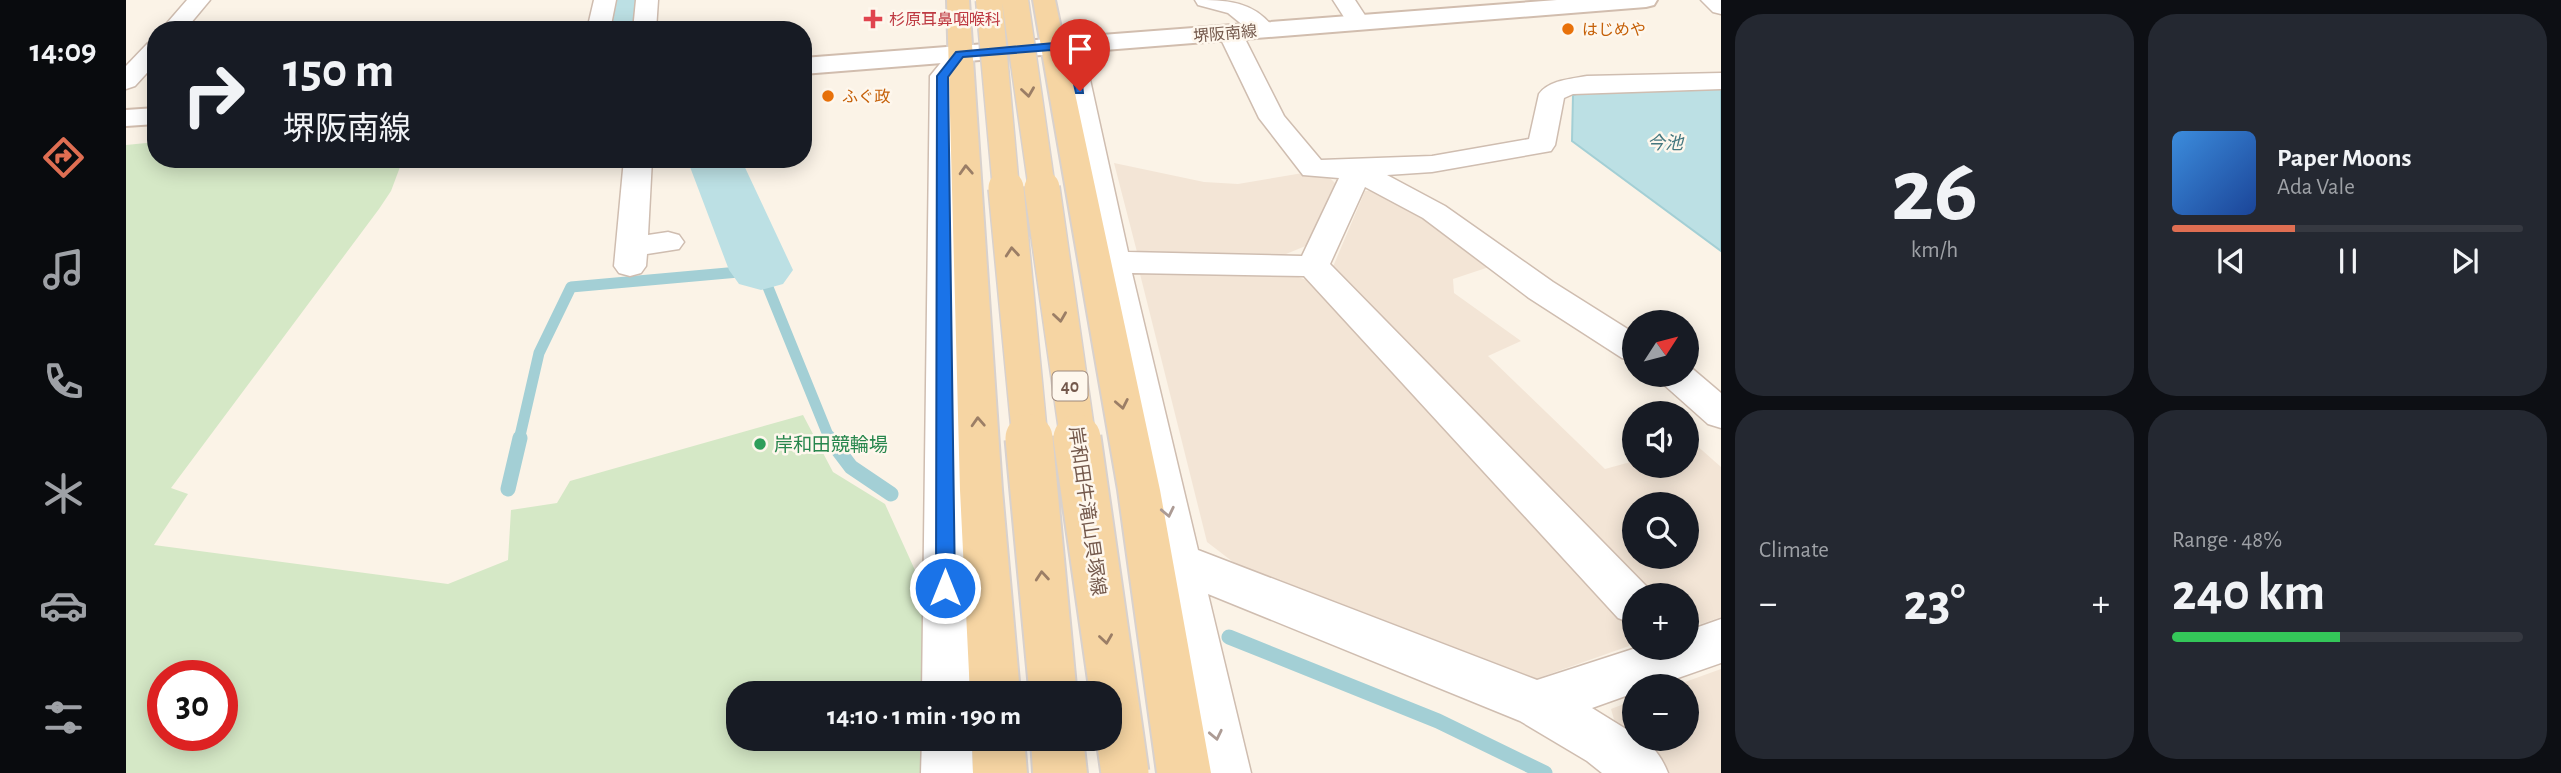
<!DOCTYPE html>
<meta charset="utf-8">
<style>
:root{--surface:#171b24;--page:#242831;--text:#f1f3f6;--muted:#9ea1a6;--line:#363941;--accent:#df6e52}
body{margin:0;font-family:"Alegreya Sans","Noto Sans JP",sans-serif;background:var(--page);color:var(--text);height:100vh;display:flex;flex-direction:column;font-size:26px;white-space:nowrap}
*{box-sizing:border-box;margin:0}
p{font-size:23px;color:var(--muted)}
.icon{flex:none;width:38px;height:38px;fill:none;stroke:currentColor;stroke-width:2;stroke-linecap:round;stroke-linejoin:round}
.map{position:relative;flex:1;overflow:hidden}
.details{display:flex;flex-direction:column;gap:14px;padding:14px;background:#0d0f14;width:840px}
.details>*{flex:none}
.hud{position:absolute;left:21px;top:21px;width:665px;height:147px;border-radius:28px;box-shadow:0 4px 18px #0003;background:#171b24;color:var(--text);overflow:hidden}
.needle{width:46px;rotate:54deg}
.buttons{position:absolute;left:1496px;top:310px;display:grid;gap:14px}
.buttons a{display:grid;place-items:center;width:77px;height:77px;border-radius:50%;background:var(--surface);box-shadow:0 4px 18px #0003;font-size:35px}
.speed{position:absolute;left:21px;top:660px;display:flex;gap:14px;font-size:35px;font-weight:700;text-align:center}
.speed>*{display:grid;place-content:center;width:91px;height:91px;border-radius:50%;background:var(--surface);box-shadow:0 4px 18px #0003;line-height:1}
.speed .limit{border:10px solid #d22;background:#fff;color:#111}
.pin{position:absolute;display:grid;place-items:center;width:60px;height:60px;color:#fff;margin:-72px -30px;border-radius:50% 50% 50% 0;rotate:-45deg;box-shadow:0 0 7px #0007}
.pin .icon{rotate:45deg}
.me{position:absolute;width:77px;margin:-38px;rotate:0deg;stroke-linejoin:round;filter:drop-shadow(0 0 5px #0008)}
.turn{display:flex;align-items:center;gap:24px;height:147px;padding:0 21px;font-size:32px}
.turn .icon{width:91px;height:91px;stroke-width:2.5}
.turn b{display:block;font-size:49px;line-height:60px}
.big{font-size:52px;font-weight:700;line-height:1.1}
.details .tile{flex:1;display:flex;flex-direction:column;justify-content:center;gap:10px;min-width:0;padding:0 24px;border-radius:28px;background:var(--page)}
.details .dial{align-items:center;gap:0}
.dial b{font-size:91px;line-height:1}
.song{display:flex;align-items:center;gap:21px}
.cover{width:84px;height:84px;border-radius:10px;background:linear-gradient(135deg,hsl(210 70% 55%),hsl(220 70% 35%))}
.played{height:7px;border-radius:4px;background:linear-gradient(90deg,var(--accent) 35%,var(--line) 35%)}
.keys{display:flex;justify-content:space-around;direction:ltr}
.heat{display:flex;justify-content:space-between;align-items:center;font-size:38px;direction:ltr}
.charge{height:10px;border-radius:5px;background:linear-gradient(90deg,#34c759 48%,var(--line) 0)}
.details .tiles{flex:1;display:grid;gap:14px;grid-template-columns:repeat(2,1fr)}
.trip{position:absolute;left:600px;top:681px;width:396px;height:70px;border-radius:28px;background:var(--surface);box-shadow:0 4px 18px #0003;font-weight:700;line-height:70px;text-align:center}
main{display:flex;flex:1;min-height:0}
.tab-bar{display:flex;flex-direction:column;width:126px;justify-content:space-around;align-items:center;background:#090b0e;color:var(--muted)}
.tab-bar .icon{width:49px;height:49px}
.tab-bar .selected{color:var(--accent)}
.tab-bar b{font-size:32px;color:var(--text)}
.map>svg:first-child{display:block}
.residential{fill:#f3e5d6;fill-rule:evenodd}
.green{fill:#d5e8c6;fill-rule:evenodd}
.water{fill:#bce0e4;stroke:#a3cfd5;stroke-width:2}
.lines{fill:none;stroke-linecap:round;stroke-linejoin:round}
.stream-far1{stroke:#a3cfd5;stroke-width:11}
.stream{stroke:#a3cfd5;stroke-width:15}
.river{fill:#bce0e4;fill-rule:evenodd}
.street-casing{stroke:#cfbdb0;stroke-width:3}
.secondary-casing{stroke:#d1bdae;stroke-width:4}
.primary-casing{stroke:#d8d1cd;stroke-width:4}
.street{fill:#fff;fill-rule:evenodd}
.secondary{fill:#fff;fill-rule:evenodd}
.primary{fill:#f6d5a3;fill-rule:evenodd}
.primary-bridge-far2-casing{stroke:#d8d1cd;stroke-width:29;stroke-linecap:butt}
.primary-bridge-far1-casing{stroke:#d8d1cd;stroke-width:38;stroke-linecap:butt}
.primary-bridge-casing{stroke:#d8d1cd;stroke-width:51;stroke-linecap:butt}
.primary-bridge-far2{stroke:#f6d5a3;stroke-width:26}
.primary-bridge-far1{stroke:#f6d5a3;stroke-width:35}
.primary-bridge{stroke:#f6d5a3;stroke-width:47}
.oneway{stroke:#9b7e66}
.oneway2{stroke:#ac9b94}
.route{fill:#1a73e8;stroke:#114b97;stroke-width:2}
.health-dot{fill:#e0444e;stroke:#fef7ed;stroke-width:2.5}
.food-dot{fill:#e8710a;stroke:#fef7ed;stroke-width:2.5}
.leisure-dot{fill:#2e9e5b;stroke:#fef7ed;stroke-width:2.5}
.labels{text-anchor:middle;stroke-width:5;stroke-linejoin:round;paint-order:stroke}
.far-health-label{font-size:16px;fill:#be3a42;stroke:#fef7ed;text-anchor:start}
.far-food-label{font-size:16px;fill:#c56008;stroke:#fef7ed;text-anchor:start}
.far-street-label{font-size:16px;fill:#74594c;stroke:#fef7ed}
.far-water-label{font-size:18px;font-style:italic;fill:#44777f;stroke:#fef7ed}
.shield{fill:#fef7ed;stroke:#9d887c;stroke-width:2}
.shield-label{font-size:18px;font-weight:bold;fill:#74594c}
.leisure-label{font-size:19px;fill:#27864d;stroke:#fef7ed;text-anchor:start}
.street-label{font-size:19px;fill:#74594c;stroke:#fef7ed}
</style>
<main>
<nav class="tab-bar">
<b>14:09</b>
<svg class="icon selected" aria-label="directions" viewBox="0 0 24 24"><path d="M12 3l9 9-9 9-9-9zM9 14v-3h6M13 9l2 2-2 2"/></svg>
<svg class="icon" aria-label="music" viewBox="0 0 24 24"><path d="M9 18V5l10-2v13"/><circle cx="6" cy="18" r="3"/><circle cx="16" cy="16" r="3"/></svg>
<svg class="icon" aria-label="phone" viewBox="0 0 24 24"><path d="M5 4h4l2 5-3 2q2 4 5 5l2-3 5 2v4C11 20 4 13 5 4z"/></svg>
<svg class="icon" aria-label="climate" viewBox="0 0 24 24"><path d="M12 3v18M4 7l16 10M4 17L20 7"/></svg>
<svg class="icon" aria-label="car" viewBox="0 0 24 24"><path d="M5 17H2v-5l4-1 3-4h7l3 4 3 1v5h-3M9 17h6M6 11h13"/><circle cx="7" cy="17" r="2"/><circle cx="17" cy="17" r="2"/></svg>
<svg class="icon" aria-label="filters" viewBox="0 0 24 24"><path d="M4 7h16M4 17h16"/><circle cx="9" cy="7" r="2"/><circle cx="15" cy="17" r="2"/></svg>
</nav>
<div class="map">
<svg width="1595" height="773" viewBox="0 0 1595 773">
<rect width="100%" height="100%" fill="#fbf3e7"/>
<!-- residential -->
<path class="residential" d="M 988,163 L 1078,182 L 1112,184 L 1183,172 L 1202,176 L 1211,185 L 1182,245 L 1160,254 L 1011,252 Z
M 1258,190 L 1369,265 L 1327,279 L 1328,293 L 1395,341 L 1362,356 L 1479,469 L 1508,461 L 1508,466 L 1561,466 L 1561,446 L 1569,444 L 1595,467 L 1595,617 L 1575,624 L 1561,618 L 1561,595 L 1525,595 L 1206,269 L 1239,191 ZM 1508,504 L 1561,504 L 1561,556 L 1508,556 Z
M 1162,273 L 1193,285 L 1500,618 L 1503,646 L 1401,682 L 1111,565 L 1081,542 L 1014,274 Z
M 1595,669 L 1595,773 L 1540,773 L 1492,733 L 1485,709 L 1508,700 L 1508,738 L 1561,738 L 1561,686 L 1548,686 Z"/>
<!-- green -->
<path class="green" d="M 30,142 L 30,159 L 277,159 L 265,191 L 253,209 L 45,488 L 62,494 L 28,545 L 322,584 L 382,560 L 385,510 L 431,503 L 444,481 L 677,415 L 707,472 L 759,504 L 802,599 L 804,693 L 612,693 L 612,738 L 805,739 L 806,773 L 0,773 L 0,145 ZM 37,676 L 96,676 L 96,735 L 37,735 Z"/>
<!-- water -->
<path class="water" d="M 1595,88 L 1595,251 L 1446,141 L 1447,95 L 1461,91 Z"/>
<g class="lines">
<!-- stream-far1 -->
<path class="stream-far1" d="M 393,440 L 413,353 L 445,287 L 635,270 L 704,440"/>
<!-- stream -->
<path class="stream" d="M 703,438 L 725,467 L 765,494
M 382,489 L 394,438
M 1103,637 L 1312,721 L 1419,773"/>
<!-- river -->
<path class="river" d="M 482,0 L 524,0 L 522,30 L 477,30 Z
M 561,159 L 615,159 L 667,270 L 657,284 L 635,290 L 613,284 L 603,270 Z"/>
<!-- street casing -->
<g class="street-casing">
<path id="street" d="M 61,0 L 84,0 L 59,30 L 35,30 Z
M 468,0 L 490,0 L 484,30 L 461,30 Z
M 510,0 L 532,0 L 530,30 L 507,30 Z
M 1069,0 C 1101,0 1129,1 1149,30 L 1145,35 L 1129,35 L 1102,13 L 1072,5 Z
M 1207,0 L 1229,0 L 1244,23 L 1241,28 L 1225,28 Z
M 1575,0 L 1595,0 L 1595,14 L 1587,12 Z
M 1104,26 L 1112,28 L 1116,33 L 1158,116 L 1195,160 L 1306,156 L 1403,139 L 1413,94 C 1423,80 1445,79 1461,76 L 1595,73 L 1595,89 L 1447,94 L 1438,98 L 1429,145 L 1425,151 L 1306,172 L 1261,175 L 1319,206 L 1427,282 L 1508,333 L 1508,361 L 1496,358 L 1403,298 L 1297,218 L 1239,187 L 1204,264 L 1524,590 L 1526,595 L 1508,595 L 1508,624 L 1492,618 L 1178,276 L 1006,273 L 1072,550 L 1411,680 L 1510,648 L 1561,648 L 1561,631 L 1595,619 L 1595,663 L 1529,686 L 1508,686 L 1508,693 L 1466,708 L 1508,734 L 1508,738 C 1526,741 1536,758 1542,773 L 1476,773 L 1461,761 L 1394,721 L 1082,594 L 1125,773 L 1073,773 L 957,189 L 937,68 L 916,47 L 920,42 L 936,42 L 961,66 L 1002,252 L 1176,256 L 1213,178 L 1177,175 L 1133,118 L 1092,33 L 1096,28 Z
M 30,41 L 30,63 L 9,86 L 0,89 L 0,66 L 22,43 Z
M 834,47 L 842,49 L 846,54 L 828,77 L 844,693 L 796,693 L 804,76 L 826,49 Z
M 498,159 L 526,159 L 522,235 L 542,232 L 553,235 L 558,242 L 553,249 L 521,254 L 520,266 L 515,273 L 504,276 L 493,273 L 488,266 Z
M 1562,365 L 1595,393 L 1595,428 L 1582,424 L 1536,383 L 1531,374 L 1561,374 Z
M 796,738 L 846,738 L 847,773 L 795,773 Z"/>
</g>
<!-- secondary casing -->
<g class="secondary-casing">
<path id="secondary" d="M 1431,0 L 1531,0 L 1528,5 L 1520,7 L 677,74 L 677,58 Z
M 30,108 L 30,124 L 0,126 L 0,110 Z"/>
</g>
<!-- primary casing -->
<g class="primary-casing">
<path id="primary" d="M 821,0 L 843,0 L 876,490 L 894,693 L 844,693 L 834,490 Z
M 907,0 L 929,0 L 1034,490 L 1085,773 L 1031,773 L 992,490 Z
M 846,738 L 898,738 L 901,773 L 847,773 Z
M 905,738 L 957,738 L 961,773 L 907,773 Z"/>
</g>
<!-- street -->
<use href="#street" class="street"/>
<!-- secondary -->
<use href="#secondary" class="secondary"/>
<!-- primary -->
<use href="#primary" class="primary"/>
<!-- primary-bridge-far2 casing -->
<g class="primary-bridge-far2-casing">
<path id="primary-bridge-far2" d="M 863,0 L 880,189
M 889,0 L 916,189"/>
</g>
<!-- primary-bridge-far1 casing -->
<g class="primary-bridge-far1-casing">
<path id="primary-bridge-far1" d="M 880,188 L 904,440
M 916,188 L 952,440"/>
</g>
<!-- primary-bridge casing -->
<g class="primary-bridge-casing">
<path id="primary-bridge" d="M 903,438 L 927,693
M 951,438 L 999,773"/>
</g>
<!-- primary-bridge-far2 -->
<use href="#primary-bridge-far2" class="primary-bridge-far2"/>
<!-- primary-bridge-far1 -->
<use href="#primary-bridge-far1" class="primary-bridge-far1"/>
<!-- primary-bridge -->
<use href="#primary-bridge" class="primary-bridge"/>
</g>
<!-- one-way arrows -->
<defs><path id="oneway-chevron" d="M-2-3.5L2.5 0L-2 3.5" fill="none" stroke-width="1.6" stroke-linecap="round" stroke-linejoin="round" transform="scale(1.75)"/></defs>
<g class="oneway">
<use href="#oneway-chevron" transform="translate(902 92) rotate(82)"/>
<use href="#oneway-chevron" transform="translate(840 170) rotate(-93)"/>
<use href="#oneway-chevron" transform="translate(886 252) rotate(-95)"/>
<use href="#oneway-chevron" transform="translate(934 317) rotate(82)"/>
<use href="#oneway-chevron" transform="translate(996 404) rotate(79)"/>
<use href="#oneway-chevron" transform="translate(852 422) rotate(-93)"/>
<use href="#oneway-chevron" transform="translate(916 576) rotate(-95)"/>
<use href="#oneway-chevron" transform="translate(980 639) rotate(82)"/>
</g>
<g class="oneway2">
<use href="#oneway-chevron" transform="translate(1042 512) rotate(78)"/>
<use href="#oneway-chevron" transform="translate(1090 735) rotate(78)"/>
</g>
<!-- route -->
<path class="route" d="M 928,43 L 954,66 L 957,93 L 950,93 L 944,67 L 925,50 L 837,57 L 822,77 L 829,588 L 826,594 L 819,597 L 813,594 L 810,588 L 811,76 L 830,52 Z"/>
<!-- markers -->
<path class="health-dot" d="M743.5 8.5h7v7h7v7h-7v7h-7v-7h-7v-7h7z"/>
<g class="food-dot">
<circle cx="1442" cy="29" r="7"/>
<circle cx="702" cy="96" r="7"/>
</g>
<circle class="leisure-dot" cx="634" cy="444" r="7"/>
<g class="labels">
<!-- far-health labels -->
<g class="far-health-label">
<text x="763" y="25">杉原耳鼻咽喉科</text>
</g>
<!-- far-food labels -->
<g class="far-food-label">
<text x="1456" y="35">はじめや</text>
<text x="716" y="102">ふぐ政</text>
</g>
<!-- far-street labels -->
<g class="far-street-label">
<text transform="translate(1099 33) rotate(-5)" y="6">堺阪南線</text>
</g>
<!-- far-water labels -->
<g class="far-water-label">
<text x="1539" y="149">今池</text>
</g>
<!-- shield labels -->
<rect class="shield" x="926.5" y="371.5" width="35" height="29" rx="5"/>
<g class="shield-label">
<text x="944" y="392">40</text>
</g>
<!-- leisure labels -->
<g class="leisure-label">
<text x="648" y="451">岸和田競輪場</text>
</g>
<!-- street labels -->
<g class="street-label">
<text transform="translate(962 511) rotate(82)" y="7">岸和田牛滝山貝塚線</text>
</g>
</g>
</svg>
<div class="buttons">
<a><svg class="needle" viewBox="-14 -14 28 28"><path d="M0-13l5 13h-10z" fill="#e53935"/><path d="M0 13l5-13h-10z" fill="#9ea1a6"/></svg></a>
<a><svg class="icon" aria-label="sound" viewBox="0 0 24 24"><path d="M4 9h4l5-4v14l-5-4H4zM17 9q2 3 0 6"/></svg></a>
<a><svg class="icon" aria-label="search" viewBox="0 0 24 24"><circle cx="10" cy="10" r="6"/><path d="M15 15l6 6"/></svg></a>
<a>+</a>
<a>−</a>
</div>
<div class="speed"><div class="limit">30</div></div>
<div class="pin" style="left:954px;top:91px;background:#d93025"><svg class="icon" aria-label="arrive" viewBox="0 0 24 24"><path d="M6 21V4h12l-3 4 3 4H6"/></svg></div>
<svg class="me" style="left:819px;top:588px" viewBox="-20 -20 40 40"><circle r="17" fill="#1a73e8" stroke="#fff" stroke-width="3"/><path d="M0-11L8 9 0 5-8 9z" fill="#fff"/></svg>
<div class="trip">14:10 · 1 min · 190 m</div>
<div class="hud">
<div class="turn"><svg class="icon" aria-label="right" viewBox="0 0 24 24"><path d="M7 20v-9h11M14 6l5 5-5 5"/></svg><div><b>150 m</b>堺阪南線</div></div>
</div>
</div>
<section class="details">
<div class="tiles">
<div class="tile dial"><b>26</b><p>km/h</p></div>
<div class="tile">
<div class="song"><i class="cover"></i><div><b>Paper Moons</b><p>Ada Vale</p></div></div>
<div class="played"></div>
<div class="keys"><svg class="icon" aria-label="previous" viewBox="0 0 24 24"><path d="M18 5L8 12l10 7zM5 5v14"/></svg><svg class="icon" aria-label="pause" viewBox="0 0 24 24"><path d="M8 5v14M16 5v14"/></svg><svg class="icon" aria-label="next" viewBox="0 0 24 24"><path d="M6 5l10 7-10 7zM19 5v14"/></svg></div>
</div>
<div class="tile"><p>Climate</p>
<div class="heat"><a>−</a><b class="big">23°</b><a>+</a></div>
</div>
<div class="tile"><p>Range · 48%</p><b class="big">240 km</b><div class="charge"></div></div>
</div>
</section>
</main>
